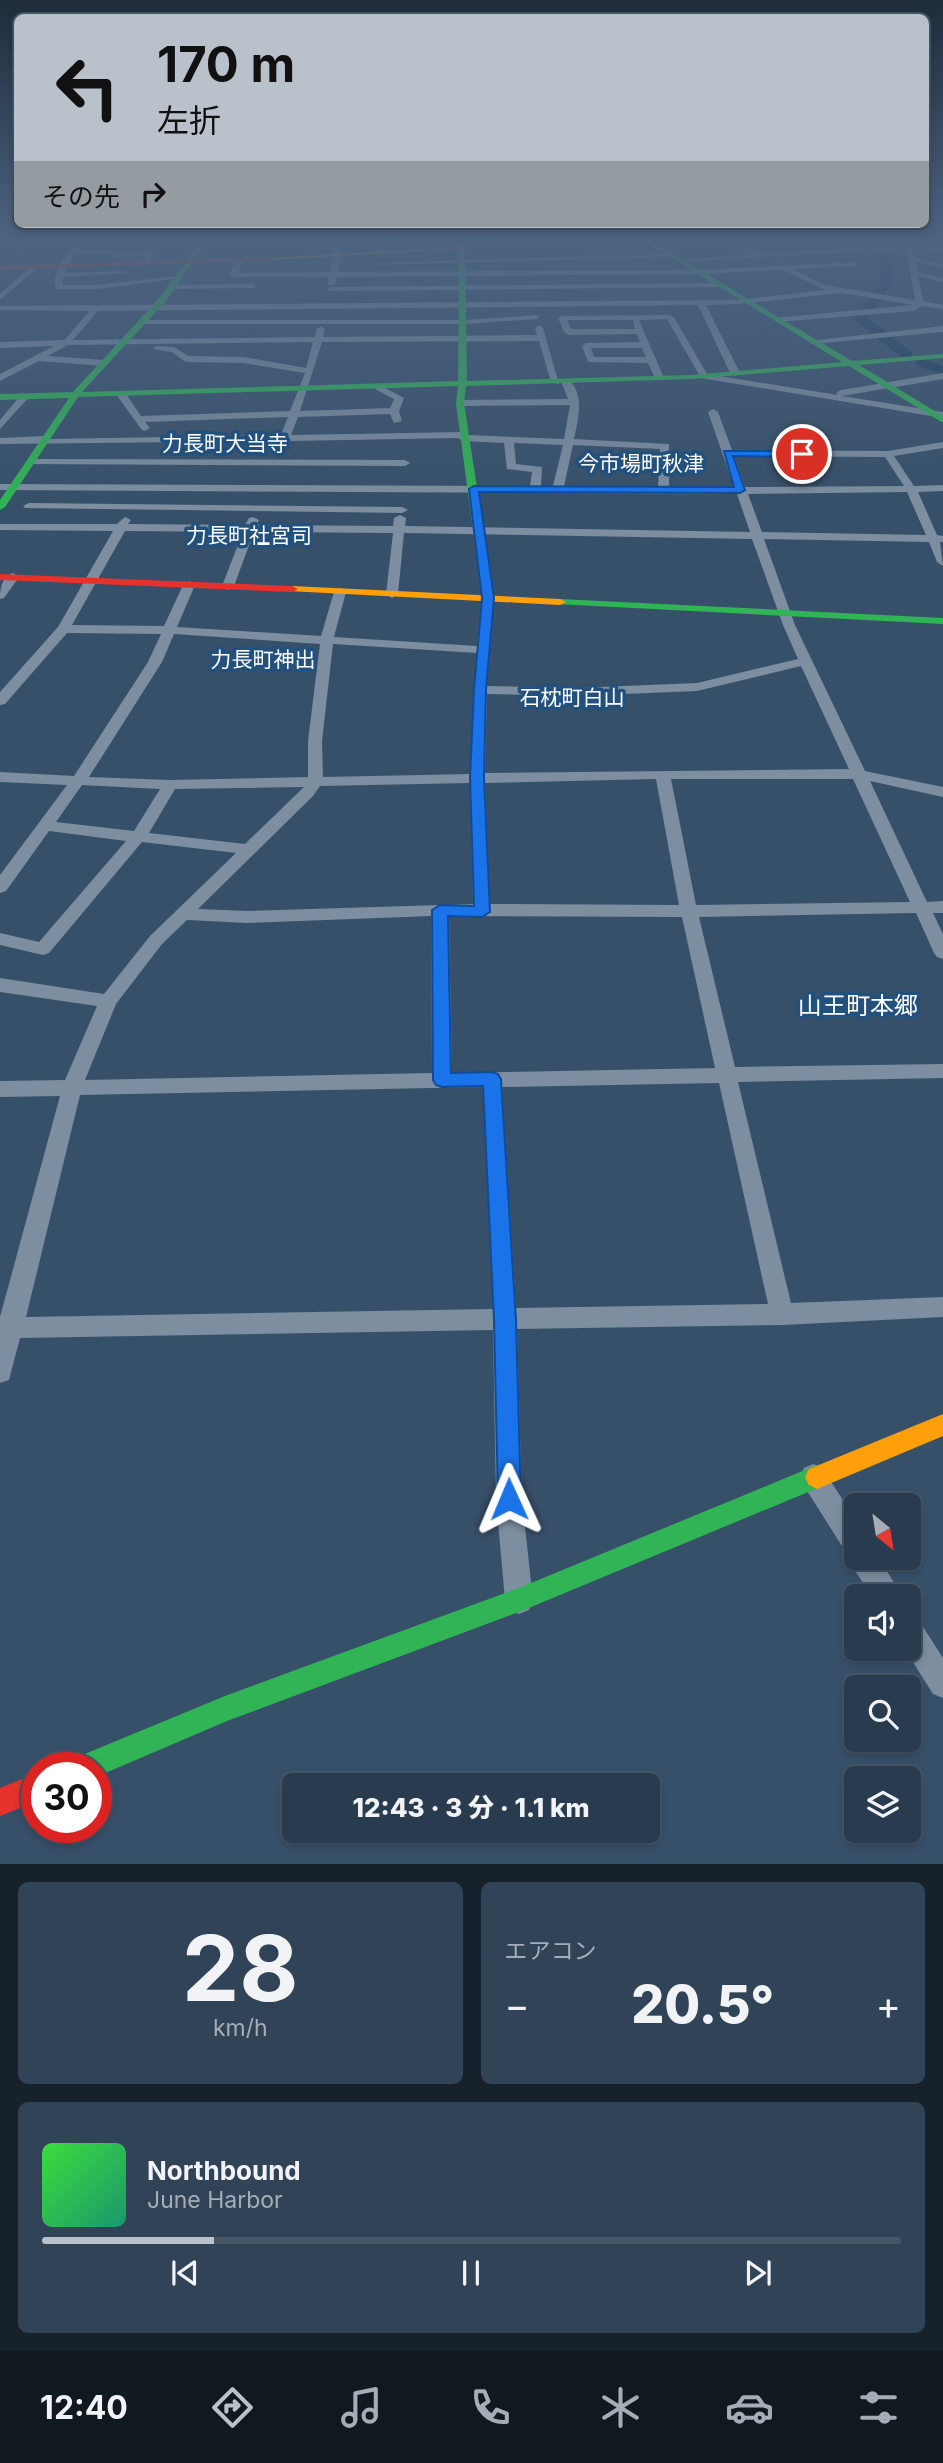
<!DOCTYPE html>
<html lang="ja">
<meta charset="utf-8">
<style>
:root{--surface:#293c4f;--page:#314356;--text:#f1f3f6;--muted:#a5adb7;--line:#455666;--accent:#b9c2ca}
body{margin:0;font-family:Inter,"Noto Sans JP",sans-serif;background:var(--page);color:var(--text);height:100vh;display:flex;flex-direction:column;font-size:26px;white-space:nowrap}
*{box-sizing:border-box;margin:0}
p{font-size:23px;color:var(--muted)}
.icon{flex:none;width:38px;height:38px;fill:none;stroke:currentColor;stroke-width:2;stroke-linecap:round;stroke-linejoin:round}
.map{position:relative;height:1864px;overflow:hidden}
.side{display:flex;flex-direction:column;gap:18px;padding:18px;background:#17212b;flex:1}
.side>*{flex:none}
.guide{position:absolute;left:14px;top:14px;width:915px;height:214px;border-radius:10px;box-shadow:0 4px 10px #0003,0 0 0 2px var(--line);background:#b9c2ca;color:#111;overflow:hidden}
.needle{width:46px;rotate:150deg}
.buttons{position:absolute;left:844px;top:1493px;display:grid;gap:14px}
.buttons a{display:grid;place-items:center;width:77px;height:77px;border-radius:10px;background:var(--surface);box-shadow:0 4px 10px #0003,0 0 0 2px var(--line);font-size:35px}
.speed{position:absolute;left:21px;top:1752px;display:flex;gap:14px;font-size:35px;font-weight:700;text-align:center}
.speed>*{display:grid;place-content:center;width:91px;height:91px;border-radius:50%;background:var(--surface);box-shadow:0 4px 10px #0003,0 0 0 2px var(--line);line-height:1}
.speed .limit{border:10px solid #d22;background:#fff;color:#111}
.pin{position:absolute;display:grid;place-items:center;width:60px;height:60px;color:#fff;margin:-30px;border:4px solid #fff;border-radius:50%;box-shadow:0 2px 7px #0007}
.me{position:absolute;width:77px;margin:-38px;rotate:359deg;stroke-linejoin:round;filter:drop-shadow(0 0 5px #0008)}
.turn{display:flex;align-items:center;gap:24px;height:147px;padding:0 28px;font-size:32px}
.turn .icon{width:91px;height:91px;stroke-width:2.5}
.turn b{display:block;font-size:49px;line-height:60px}
.then{display:flex;align-items:center;height:66px;padding:0 28px;background:#0003;gap:14px;font-size:26px}
.big{font-size:52px;font-weight:800;line-height:1.1}
.side .widget{flex:1;display:flex;flex-direction:column;justify-content:center;gap:10px;min-width:0;padding:0 24px;border-radius:10px;background:var(--page)}
.side .dial{align-items:center;gap:0}
.dial b{font-size:91px;line-height:1}
.song{display:flex;align-items:center;gap:21px}
.cover{width:84px;height:84px;border-radius:10px;background:linear-gradient(135deg,hsl(120 70% 55%),hsl(160 70% 35%))}
.played{height:7px;border-radius:4px;background:linear-gradient(90deg,var(--accent) 20%,var(--line) 20%)}
.keys{display:flex;justify-content:space-around;direction:ltr}
.heat{display:flex;justify-content:space-between;align-items:center;font-size:38px;direction:ltr}
.side .tiles{flex:1;display:grid;gap:18px;grid-template-columns:1fr 1fr}
.widget:last-child{grid-column:span 2}
.trip{position:absolute;left:282px;top:1773px;width:378px;height:70px;border-radius:10px;background:var(--surface);box-shadow:0 4px 10px #0003,0 0 0 2px var(--line);font-weight:800;line-height:70px;text-align:center}
.dock{display:flex;height:112px;justify-content:space-around;align-items:center;background:#101820;color:var(--muted)}
.dock .icon{width:49px;height:49px}
.dock .active{color:var(--accent)}
.dock b{font-size:32px;color:var(--text)}
.map>svg:first-child{display:block}
.lines{fill:none;stroke-linecap:round;stroke-linejoin:round}
.stream{stroke:#1b3d5e;stroke-width:2}
.river{fill:#1b3d5e;fill-rule:evenodd}
.street{fill:#7c8ea0;fill-rule:evenodd}
.fast{fill:#30b455;fill-rule:evenodd}
.slow{fill:#ff9f0a;fill-rule:evenodd}
.jam{fill:#e5322d;fill-rule:evenodd}
.route{fill:#1a73e8;stroke:#114b97;stroke-width:2}
.labels{text-anchor:middle;stroke-width:7;stroke-linejoin:round;paint-order:stroke}
.far-quarter-label{font-size:21px;fill:#fff;stroke:#23517d}
.quarter-label{font-size:24px;fill:#fff;stroke:#23517d}
</style>
<div class="map">
<svg width="943" height="1865" viewBox="0 0 943 1865">
<rect width="100%" height="100%" fill="#375069"/>
<g class="lines">
<!-- stream -->
<path class="stream" d="M 0,267 L 23,255 L 34,239"/>
<!-- river -->
<path class="river" d="M 878,239 L 888,239 L 892,284 L 867,318 L 912,352 L 912,358 L 902,358 L 854,319 L 880,284 Z
M 922,358 L 943,366 L 943,375 L 917,365 L 915,362 Z"/>
<!-- street -->
<path class="street" d="M 81,239 L 87,239 L 79,250 L 113,249 L 117,253 L 149,251 L 153,253 L 153,263 L 146,265 L 145,255 L 115,257 L 111,253 L 76,254 L 64,273 L 123,271 L 127,273 L 63,277 L 63,285 L 97,285 L 178,276 L 182,278 L 97,289 L 56,289 C 51,267 69,253 81,239 Z
M 264,239 L 288,239 L 200,248 L 196,246 Z
M 326,239 L 419,239 L 336,245 L 342,254 L 338,272 L 698,270 L 854,262 L 857,266 L 793,269 L 824,285 L 915,300 L 906,249 L 679,262 L 675,260 L 752,254 L 728,239 L 735,239 L 761,253 L 905,245 L 905,239 L 911,239 L 912,244 L 943,246 L 943,250 L 913,249 L 915,258 L 943,264 L 943,268 L 916,262 L 917,272 L 943,278 L 943,282 L 918,276 L 923,301 L 943,305 L 943,309 L 921,306 L 914,311 L 777,322 L 774,318 L 913,305 L 842,293 L 737,304 L 706,305 L 740,373 L 735,376 L 730,373 L 698,305 L 98,311 L 73,340 L 315,337 L 317,329 L 321,326 L 325,329 L 323,337 L 537,335 L 535,328 L 539,325 L 543,328 L 559,384 L 551,382 L 539,341 L 322,342 L 300,411 L 390,408 L 394,399 L 375,389 L 375,385 L 378,384 L 404,398 L 399,411 L 402,421 L 394,423 L 390,414 L 298,417 L 291,435 L 463,432 L 468,435 L 564,439 L 570,405 L 460,406 L 455,403 L 460,400 L 568,399 L 561,381 L 566,378 C 586,391 578,419 574,439 L 669,444 L 669,487 L 734,487 L 708,412 L 713,409 L 718,412 L 732,450 L 888,451 L 943,442 L 943,448 L 894,456 L 914,486 L 943,485 L 943,491 L 918,492 L 937,535 L 943,536 L 943,542 L 940,542 L 943,566 L 937,562 L 929,542 L 764,539 L 795,625 L 865,771 L 943,787 L 943,797 L 870,781 L 927,902 L 943,901 L 943,913 L 933,913 L 943,934 L 943,959 L 937,957 L 934,953 L 916,913 L 699,917 L 735,1067 L 943,1064 L 943,1078 L 738,1082 L 791,1303 L 943,1297 L 943,1317 L 782,1325 L 517,1329 L 522,1499 L 533,1600 L 529,1610 L 519,1614 L 509,1610 L 505,1600 L 496,1499 L 493,1330 L 20,1338 L 9,1380 L 0,1383 L 0,1317 L 60,1096 L 0,1097 L 0,1081 L 65,1080 L 97,1006 L 0,992 L 0,978 L 104,994 L 150,936 L 236,853 L 142,842 L 49,953 L 43,955 L 0,945 L 0,933 L 39,942 L 126,841 L 49,831 L 6,891 L 0,893 L 0,875 L 67,785 L 0,782 L 0,772 L 74,776 L 148,662 L 161,634 L 67,633 L 5,704 L 0,705 L 0,692 L 58,627 L 113,531 L 0,530 L 0,524 L 117,524 L 125,517 L 131,520 L 128,524 L 245,525 L 249,518 L 253,517 L 259,520 L 257,525 L 393,526 L 394,518 L 400,515 L 406,518 L 405,526 L 750,532 L 737,494 L 0,490 L 0,484 L 530,486 L 532,472 L 507,469 L 504,443 L 463,441 L 458,438 L 289,441 L 285,450 L 281,451 L 276,448 L 279,441 L 0,444 L 0,438 L 45,436 L 50,439 L 281,435 L 288,417 L 145,422 L 150,428 L 145,431 L 142,430 L 118,397 L 121,391 L 127,391 L 128,397 L 141,416 L 290,411 L 305,373 L 244,363 L 186,362 L 172,352 L 153,349 L 157,346 L 174,347 L 188,356 L 244,357 L 306,368 L 313,342 L 68,345 L 48,356 L 103,360 L 107,363 L 103,366 L 39,361 L 0,381 L 0,374 L 54,346 L 0,348 L 0,342 L 64,340 L 90,311 L 0,310 L 0,306 L 737,300 L 825,290 L 783,270 L 698,274 L 337,277 L 335,284 L 331,286 L 327,284 L 329,277 L 234,277 L 230,275 L 235,260 L 239,258 L 243,260 L 239,273 L 330,272 L 334,254 ZM 514,443 L 563,445 L 553,486 L 541,486 L 542,467 L 516,464 ZM 573,445 L 660,449 L 658,487 L 564,486 ZM 734,456 L 885,457 L 904,486 L 745,487 ZM 907,492 L 926,535 L 762,532 L 748,494 ZM 125,531 L 243,532 L 222,586 L 228,590 L 234,586 L 254,532 L 393,533 L 386,594 L 392,598 L 398,594 L 404,533 L 752,539 L 783,625 L 798,659 L 697,683 L 576,688 L 487,686 L 494,598 L 488,594 L 482,598 L 477,646 L 334,637 L 346,592 L 340,588 L 334,592 L 321,636 L 177,627 L 195,585 L 189,581 L 183,585 L 164,626 L 72,625 ZM 174,634 L 320,644 L 308,741 L 308,777 L 170,780 L 89,777 L 162,662 ZM 333,644 L 477,653 L 470,774 L 323,777 L 322,741 ZM 801,666 L 849,769 L 485,773 L 487,694 L 576,696 L 697,691 ZM 656,779 L 679,905 L 490,904 L 485,783 ZM 671,779 L 853,779 L 910,902 L 696,905 ZM 470,783 L 473,904 L 247,911 L 198,909 L 313,796 L 320,786 ZM 82,785 L 160,789 L 134,831 L 56,822 ZM 304,787 L 245,844 L 149,833 L 175,789 ZM 431,916 L 432,1073 L 85,1080 L 116,1004 L 162,944 L 187,920 L 247,923 ZM 449,916 L 682,917 L 715,1068 L 452,1073 ZM 719,1083 L 768,1304 L 516,1308 L 502,1087 ZM 483,1087 L 493,1309 L 26,1317 L 80,1095 Z
M 453,239 L 459,239 L 465,250 L 459,250 Z
M 671,253 L 674,257 L 377,265 L 373,263 Z
M 32,265 L 39,267 L 0,300 L 0,294 Z
M 719,283 L 722,287 L 330,291 L 326,289 L 330,287 Z
M 253,284 L 256,288 L 171,289 L 167,287 L 171,285 Z
M 540,315 L 537,319 L 464,324 L 141,324 L 137,322 L 141,320 L 464,320 Z
M 670,315 L 674,317 L 707,374 L 838,395 L 836,393 L 841,390 L 943,373 L 943,379 L 842,396 L 943,412 L 943,418 L 701,378 L 667,319 L 639,320 L 664,378 L 656,380 L 648,363 L 588,362 L 582,346 L 586,343 L 640,342 L 637,334 L 568,335 L 564,332 L 558,318 L 562,316 ZM 567,320 L 633,320 L 635,329 L 571,329 ZM 591,348 L 642,348 L 646,357 L 594,357 Z
M 943,326 L 943,332 L 812,344 L 808,341 Z
M 21,395 L 29,397 L 0,429 L 0,420 Z
M 31,459 L 405,460 L 410,463 L 405,466 L 27,464 L 26,462 Z
M 29,503 L 402,507 L 408,510 L 402,513 L 25,508 L 23,506 Z
M 13,573 L 19,577 L 4,598 L 0,599 C 0,589 2,576 13,573 Z
M 813,1464 L 822,1468 L 856,1520 L 856,1558 L 879,1558 L 902,1596 L 872,1596 L 853,1568 L 850,1556 L 847,1554 L 804,1486 L 800,1477 L 804,1468 Z
M 908,1615 L 918,1619 L 943,1658 L 943,1698 L 933,1694 L 904,1648 L 908,1648 Z"/>
<!-- fast -->
<path class="fast" d="M 202,239 L 208,239 L 167,300 L 82,392 L 458,381 L 459,248 L 462,246 L 465,248 L 467,381 L 691,375 L 842,362 L 641,239 L 648,239 L 852,361 L 943,354 L 943,358 L 859,365 L 943,416 L 943,423 L 849,366 L 691,379 L 466,386 L 464,403 L 494,598 L 488,601 L 482,598 L 456,403 L 458,386 L 78,397 L 5,507 L 0,510 L 0,500 L 69,398 L 0,400 L 0,394 L 73,392 L 161,296 Z
M 560,599 L 943,618 L 943,624 L 556,604 L 554,602 Z
M 817,1465 L 825,1469 L 829,1477 L 825,1485 L 519,1612 L 227,1721 L 96,1777 L 96,1768 L 72,1768 L 75,1758 L 225,1696 L 519,1588 Z"/>
<!-- slow -->
<path class="slow" d="M 600,239 L 632,239 L 271,260 L 268,258 Z
M 292,586 L 560,599 L 566,602 L 560,605 L 288,591 L 288,587 Z
M 943,1414 L 943,1436 L 817,1489 L 809,1485 L 805,1477 L 809,1469 Z"/>
<!-- jam -->
<path class="jam" d="M 273,257 L 271,260 L 0,270 L 0,266 Z
M 0,574 L 292,586 L 298,589 L 292,592 L 0,580 Z
M 37,1773 L 37,1801 L 0,1816 L 0,1788 Z"/>
</g>
<!-- sky -->
<linearGradient id="sky" x2="0" y2="1"><stop stop-color="#1e2c3a"/><stop offset="0.48" stop-color="#4d6481"/><stop offset="1" stop-color="#4d6481" stop-opacity="0"/></linearGradient>
<rect width="943" height="500" fill="url(#sky)"/>
<!-- route -->
<path class="route" d="M 724,451 L 802,451 L 806,454 L 802,457 L 733,456 L 745,490 L 740,493 L 479,492 L 494,598 L 486,690 L 484,777 L 490,912 L 482,917 L 448,916 L 451,1073 L 492,1072 L 498,1074 L 501,1079 L 516,1320 L 521,1499 L 518,1507 L 509,1511 L 501,1507 L 498,1499 L 494,1320 L 483,1086 L 442,1087 L 436,1085 L 433,1080 L 432,910 L 440,905 L 474,906 L 470,777 L 474,690 L 482,598 L 469,489 L 474,486 L 734,487 Z"/>
<g class="labels">
<!-- far-quarter labels -->
<g class="far-quarter-label">
<text x="225" y="451">力長町大当寺</text>
<text x="641" y="471">今市場町秋津</text>
<text x="249" y="543">力長町社宮司</text>
<text x="263" y="667">力長町神出</text>
<text x="572" y="705">石枕町白山</text>
</g>
<!-- quarter labels -->
<g class="quarter-label">
<text x="858" y="1014">山王町本郷</text>
</g>
</g>
</svg>
<div class="buttons">
<a><svg class="needle" viewBox="-14 -14 28 28"><path d="M0-13l5 13h-10z" fill="#e53935"/><path d="M0 13l5-13h-10z" fill="#a5adb7"/></svg></a>
<a><svg class="icon" aria-label="sound" viewBox="0 0 24 24"><path d="M4 9h4l5-4v14l-5-4H4zM17 9q2 3 0 6"/></svg></a>
<a><svg class="icon" aria-label="search" viewBox="0 0 24 24"><circle cx="10" cy="10" r="6"/><path d="M15 15l6 6"/></svg></a>
<a><svg class="icon" aria-label="layers" viewBox="0 0 24 24"><path d="M12 4l9 5-9 5-9-5zM3 14l9 5 9-5"/></svg></a>
</div>
<div class="speed"><div class="limit">30</div></div>
<div class="pin" style="left:802px;top:454px;background:#d93025"><svg class="icon" aria-label="arrive" viewBox="0 0 24 24"><path d="M6 21V4h12l-3 4 3 4H6"/></svg></div>
<svg class="me" style="left:509px;top:1499px" viewBox="-20 -20 40 40"><path d="M0-17L14 15 0 8-14 15z" fill="#1a73e8" stroke="#fff" stroke-width="4"/></svg>
<div class="trip">12:43 · 3 分 · 1.1 km</div>
<div class="guide">
<div class="turn"><svg class="icon" aria-label="left" viewBox="0 0 24 24"><path d="M17 20v-9H6M10 6l-5 5 5 5"/></svg><div><b>170 m</b>左折</div></div>
<div class="then">その先<svg class="icon" aria-label="right" viewBox="0 0 24 24"><path d="M7 20v-9h11M14 6l5 5-5 5"/></svg></div>
</div>
</div>
<section class="side">
<div class="tiles">
<div class="widget dial"><b>28</b><p>km/h</p></div>
<div class="widget"><p>エアコン</p>
<div class="heat"><a>−</a><b class="big">20.5°</b><a>+</a></div>
</div>
<div class="widget">
<div class="song"><i class="cover"></i><div><b>Northbound</b><p>June Harbor</p></div></div>
<div class="played"></div>
<div class="keys"><svg class="icon" aria-label="previous" viewBox="0 0 24 24"><path d="M18 5L8 12l10 7zM5 5v14"/></svg><svg class="icon" aria-label="pause" viewBox="0 0 24 24"><path d="M8 5v14M16 5v14"/></svg><svg class="icon" aria-label="next" viewBox="0 0 24 24"><path d="M6 5l10 7-10 7zM19 5v14"/></svg></div>
</div>
</div>
</section>
<nav class="dock">
<b>12:40</b>
<svg class="icon active" aria-label="directions" viewBox="0 0 24 24"><path d="M12 3l9 9-9 9-9-9zM9 14v-3h6M13 9l2 2-2 2"/></svg>
<svg class="icon" aria-label="music" viewBox="0 0 24 24"><path d="M9 18V5l10-2v13"/><circle cx="6" cy="18" r="3"/><circle cx="16" cy="16" r="3"/></svg>
<svg class="icon" aria-label="phone" viewBox="0 0 24 24"><path d="M5 4h4l2 5-3 2q2 4 5 5l2-3 5 2v4C11 20 4 13 5 4z"/></svg>
<svg class="icon" aria-label="climate" viewBox="0 0 24 24"><path d="M12 3v18M4 7l16 10M4 17L20 7"/></svg>
<svg class="icon" aria-label="car" viewBox="0 0 24 24"><path d="M5 17H2v-5l4-1 3-4h7l3 4 3 1v5h-3M9 17h6M6 11h13"/><circle cx="7" cy="17" r="2"/><circle cx="17" cy="17" r="2"/></svg>
<svg class="icon" aria-label="filters" viewBox="0 0 24 24"><path d="M4 7h16M4 17h16"/><circle cx="9" cy="7" r="2"/><circle cx="15" cy="17" r="2"/></svg>
</nav>
